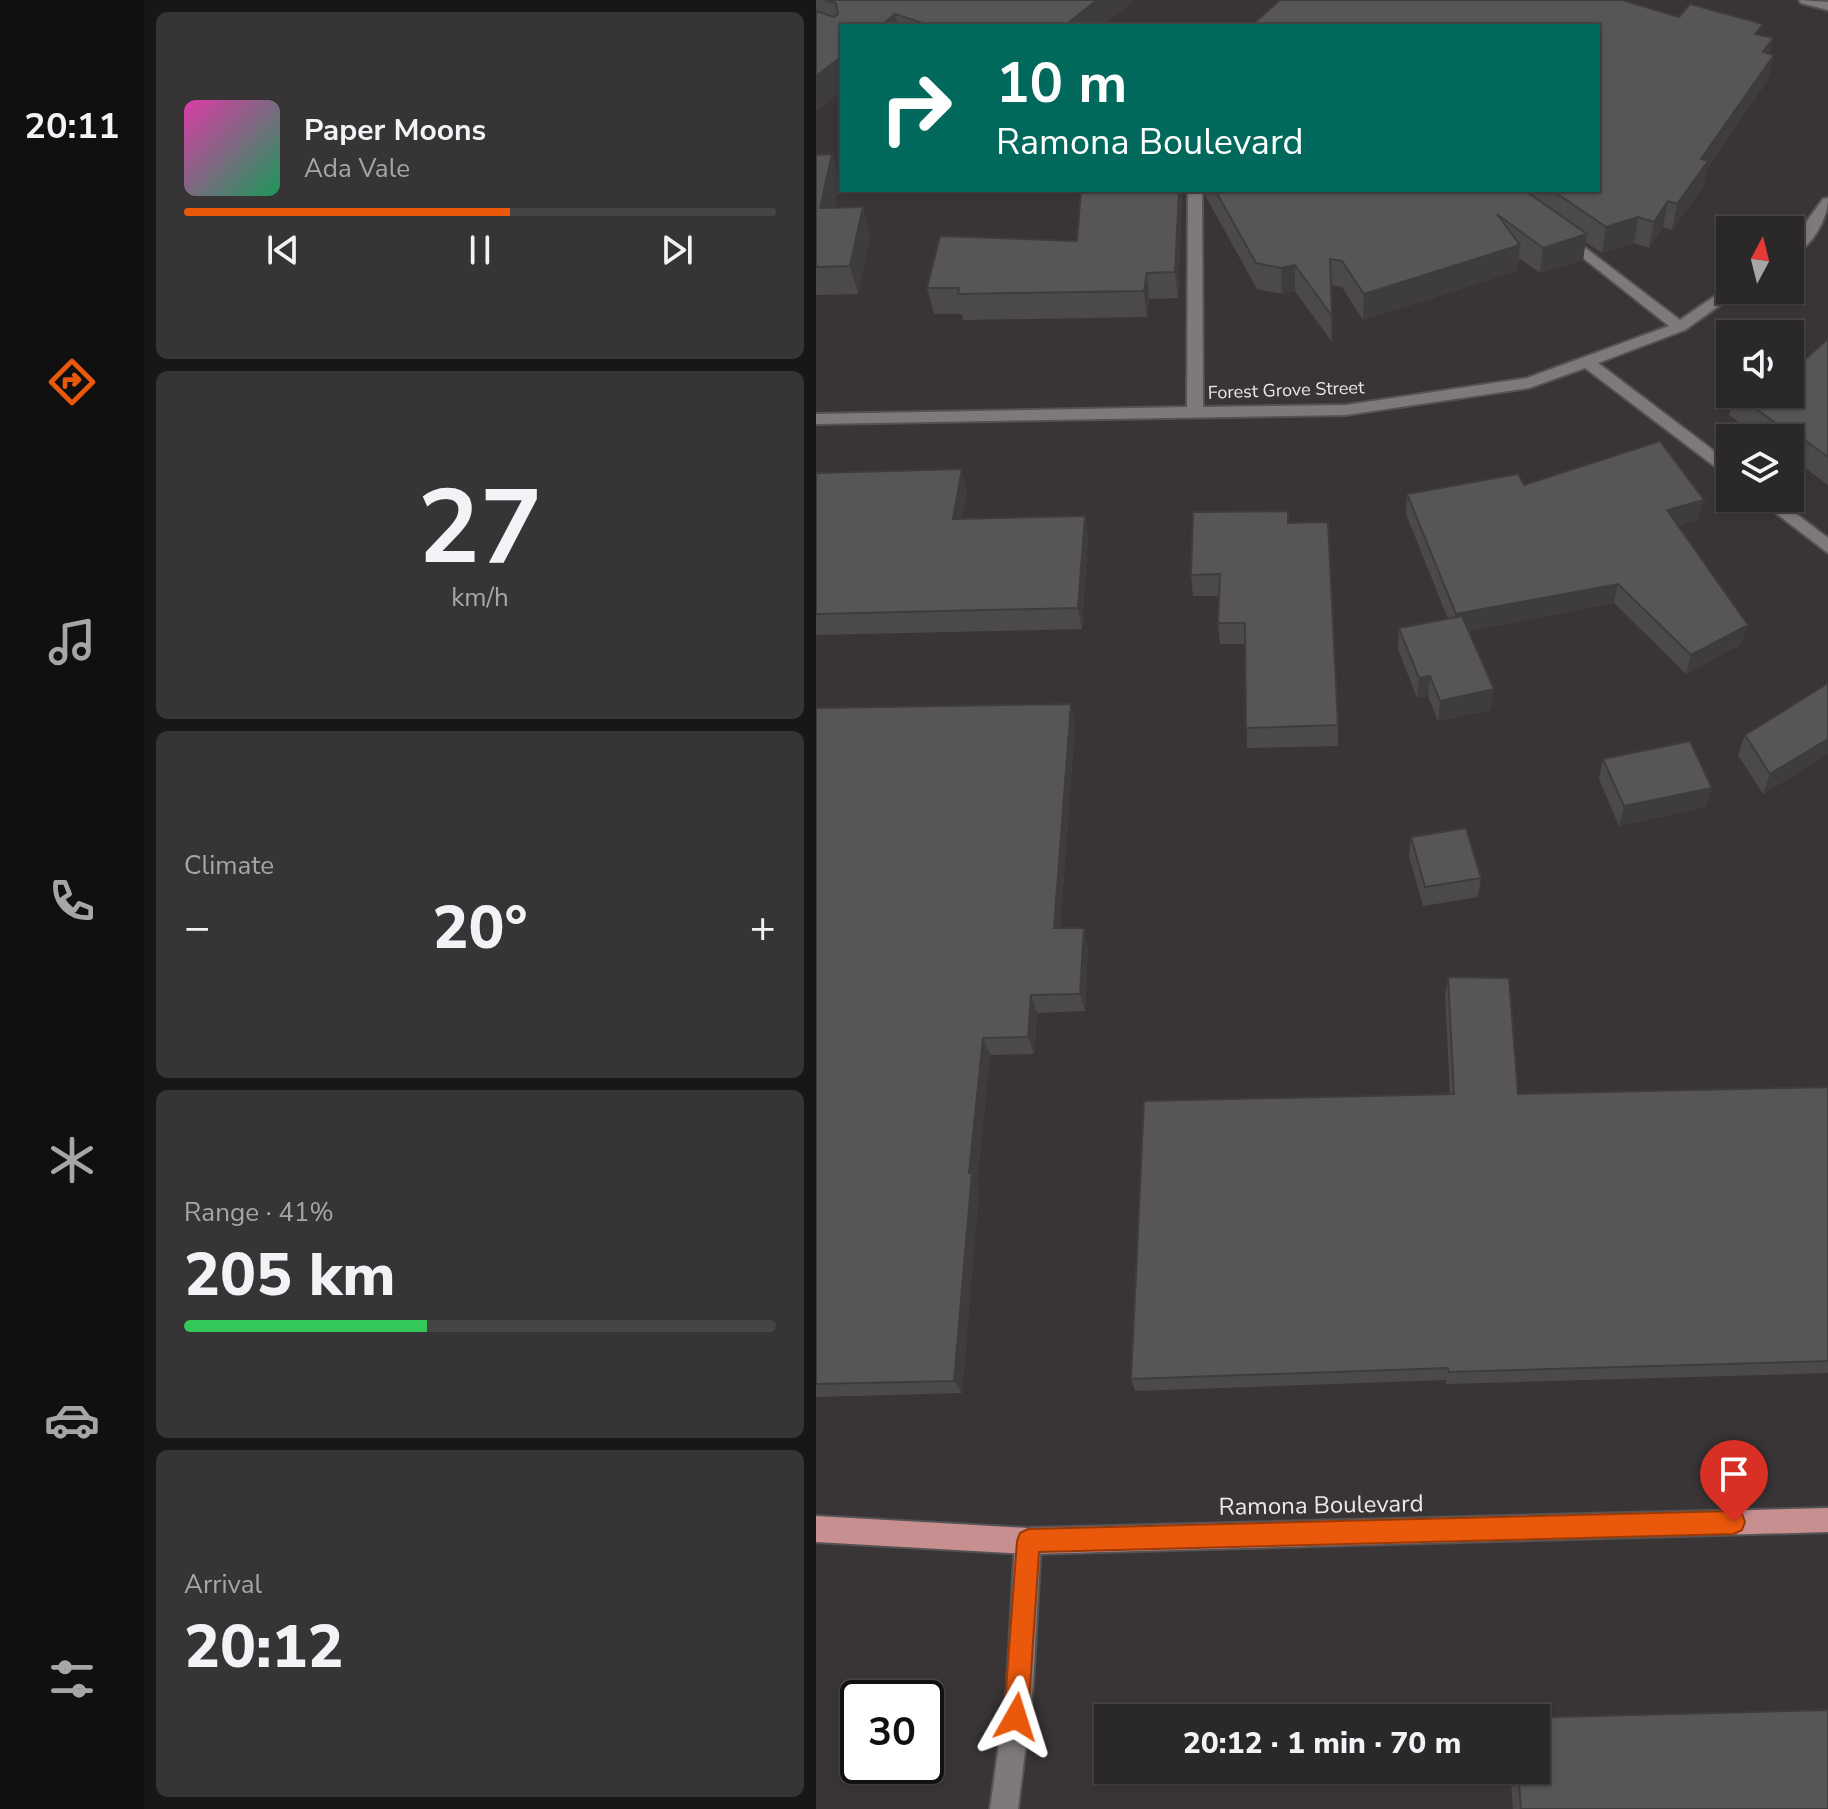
<!DOCTYPE html>
<meta charset="utf-8">
<style>
:root{--surface:#2b2829;--page:#373435;--text:#f1f3f6;--muted:#a6a6a8;--line:#474446;--accent:#ea580c}
body{margin:0;font-family:"Nunito Sans",sans-serif;background:var(--page);color:var(--text);height:100vh;display:flex;flex-direction:column;font-size:30px;white-space:nowrap}
*{box-sizing:border-box;margin:0}
p{font-size:26px;color:var(--muted)}
.icon{flex:none;width:44px;height:44px;fill:none;stroke:currentColor;stroke-width:2;stroke-linecap:round;stroke-linejoin:round}
.map{position:relative;flex:1;overflow:hidden}
.drawer{display:flex;flex-direction:column;gap:12px;padding:12px;background:#181617;width:672px}
.drawer>*{flex:none}
.guide{position:absolute;left:24px;top:24px;width:760px;height:168px;border-radius:0px;box-shadow:0 2px 6px #0004,0 0 0 2px var(--line);background:#00695c;color:#fff;overflow:hidden}
.needle{width:52px;rotate:7deg}
.controls{position:absolute;left:900px;top:216px;display:grid;gap:16px}
.controls a{display:grid;place-items:center;width:88px;height:88px;border-radius:0px;background:var(--surface);box-shadow:0 2px 6px #0004,0 0 0 2px var(--line);font-size:40px}
.speed{position:absolute;left:24px;top:1680px;display:flex;gap:16px;font-size:40px;font-weight:700;text-align:center}
.speed>*{display:grid;place-content:center;width:104px;height:104px;border-radius:50%;background:var(--surface);box-shadow:0 2px 6px #0004,0 0 0 2px var(--line);line-height:1}
.speed .limit{border:4px solid #111;border-radius:12px;background:#fff;color:#111}
.pin{position:absolute;display:grid;place-items:center;width:68px;height:68px;color:#fff;margin:-82px -34px;border-radius:50% 50% 50% 0;rotate:-45deg;box-shadow:0 0 8px #0007}
.pin .icon{rotate:45deg}
.me{position:absolute;width:88px;margin:-44px;rotate:6deg;stroke-linejoin:round;filter:drop-shadow(0 0 6px #0008)}
.turn{display:flex;align-items:center;gap:28px;height:168px;padding:0 24px;font-size:36px}
.turn .icon{width:104px;height:104px;stroke-width:2.5}
.turn b{display:block;font-size:56px;line-height:68px}
.big{font-size:60px;font-weight:800;line-height:1.1}
.drawer .tile{flex:1;display:flex;flex-direction:column;justify-content:center;gap:12px;min-width:0;padding:0 28px;border-radius:12px;background:var(--page)}
.drawer .dial{align-items:center;gap:0}
.dial b{font-size:104px;line-height:1}
.song{display:flex;align-items:center;gap:24px}
.cover{width:96px;height:96px;border-radius:12px;background:linear-gradient(135deg,hsl(320 70% 55%),hsl(150 70% 35%))}
.played{height:8px;border-radius:4px;background:linear-gradient(90deg,var(--accent) 55%,var(--line) 55%)}
.keys{display:flex;justify-content:space-around;direction:ltr}
.heat{display:flex;justify-content:space-between;align-items:center;font-size:44px;direction:ltr}
.charge{height:12px;border-radius:6px;background:linear-gradient(90deg,#34c759 41%,var(--line) 0)}
.trip{position:absolute;left:278px;top:1704px;width:456px;height:80px;border-radius:0px;background:var(--surface);box-shadow:0 2px 6px #0004,0 0 0 2px var(--line);font-weight:800;line-height:80px;text-align:center}
main{display:flex;flex:1;min-height:0}
.dock{display:flex;flex-direction:column;width:144px;justify-content:space-around;align-items:center;background:#111010;color:var(--muted)}
.dock .icon{width:56px;height:56px}
.dock .selected{color:var(--accent)}
.dock b{font-size:36px;color:var(--text)}
.map>svg:first-child{display:block}
.lines{fill:none;stroke-linecap:round;stroke-linejoin:round}
.minor-casing{stroke:#555254;stroke-width:4}
.major-casing{stroke:#555254;stroke-width:4}
.minor{fill:#7e7a7c;fill-rule:evenodd}
.major{fill:#c88f90;fill-rule:evenodd}
.wall{fill:#4c494d}
.shaded-wall{fill:#3e3c3e}
.building{fill:#585559;stroke:#3e3c3e;stroke-width:2}
.route{fill:#ea580c;stroke:#983908;stroke-width:2}
.labels{text-anchor:middle;stroke-width:8;stroke-linejoin:round;paint-order:stroke}
.far-street-label{font-size:18px;fill:#eae8e9;stroke:#393537}
.near-street-label{font-size:24px;fill:#eae8e9;stroke:#393537}
</style>
<main>
<nav class="dock">
<b>20:11</b>
<svg class="icon selected" aria-label="directions" viewBox="0 0 24 24"><path d="M12 3l9 9-9 9-9-9zM9 14v-3h6M13 9l2 2-2 2"/></svg>
<svg class="icon" aria-label="music" viewBox="0 0 24 24"><path d="M9 18V5l10-2v13"/><circle cx="6" cy="18" r="3"/><circle cx="16" cy="16" r="3"/></svg>
<svg class="icon" aria-label="phone" viewBox="0 0 24 24"><path d="M5 4h4l2 5-3 2q2 4 5 5l2-3 5 2v4C11 20 4 13 5 4z"/></svg>
<svg class="icon" aria-label="climate" viewBox="0 0 24 24"><path d="M12 3v18M4 7l16 10M4 17L20 7"/></svg>
<svg class="icon" aria-label="car" viewBox="0 0 24 24"><path d="M5 17H2v-5l4-1 3-4h7l3 4 3 1v5h-3M9 17h6M6 11h13"/><circle cx="7" cy="17" r="2"/><circle cx="17" cy="17" r="2"/></svg>
<svg class="icon" aria-label="filters" viewBox="0 0 24 24"><path d="M4 7h16M4 17h16"/><circle cx="9" cy="7" r="2"/><circle cx="15" cy="17" r="2"/></svg>
</nav>
<section class="drawer">
<div class="tile">
<div class="song"><i class="cover"></i><div><b>Paper Moons</b><p>Ada Vale</p></div></div>
<div class="played"></div>
<div class="keys"><svg class="icon" aria-label="previous" viewBox="0 0 24 24"><path d="M18 5L8 12l10 7zM5 5v14"/></svg><svg class="icon" aria-label="pause" viewBox="0 0 24 24"><path d="M8 5v14M16 5v14"/></svg><svg class="icon" aria-label="next" viewBox="0 0 24 24"><path d="M6 5l10 7-10 7zM19 5v14"/></svg></div>
</div>
<div class="tile dial"><b>27</b><p>km/h</p></div>
<div class="tile"><p>Climate</p>
<div class="heat"><a>−</a><b class="big">20°</b><a>+</a></div>
</div>
<div class="tile"><p>Range · 41%</p><b class="big">205 km</b><div class="charge"></div></div>
<div class="tile"><p>Arrival</p><b class="big">20:12</b></div>
</section>
<div class="map">
<svg width="1012" height="1809" viewBox="0 0 1012 1809">
<rect width="100%" height="100%" fill="#393537"/>
<g class="lines">
<!-- minor casing -->
<g class="minor-casing">
<path id="minor" d="M 983,0 L 1012,2 L 1012,10 L 985,3 Z
M 372,190 L 386,190 L 387,407 L 530,405 L 711,378 L 853,326 L 742,238 L 742,232 L 747,231 L 864,320 L 912,287 L 914,290 L 925,290 L 869,330 L 782,363 L 914,463 L 914,478 L 769,368 L 713,388 L 530,415 L 0,424 L 0,414 L 371,407 Z
M 1012,198 C 1012,219 995,249 974,256 L 974,244 L 1007,199 Z
M 940,498 L 959,498 L 1012,538 L 1012,553 Z
M 212,1528 L 221,1532 L 225,1541 L 217,1686 L 202,1809 L 174,1809 L 191,1686 L 199,1541 L 203,1532 Z"/>
</g>
<!-- major casing -->
<g class="major-casing">
<path id="major" d="M 1012,1508 L 1012,1532 L 212,1554 L 0,1542 L 0,1516 L 212,1528 Z"/>
</g>
<!-- minor -->
<use href="#minor" class="minor"/>
<!-- major -->
<use href="#major" class="major"/>
</g>
<!-- wall -->
<path class="wall" d="M 0,0 L 319,0 L 286,26 L 26,26 L 26,90 L 0,111 Z
M 863,17 L 957,38 L 953,54 L 958,55 L 951,81 L 891,169 L 887,187 L 856,230 L 847,227 L 833,248 L 818,243 L 786,253 L 769,242 L 767,260 L 724,273 L 703,258 L 701,271 L 547,320 L 526,287 L 515,285 L 516,342 L 479,291 L 466,294 L 441,289 L 389,195 L 388,190 L 782,190 Z
M 0,155 L 24,183 L 18,208 L 47,207 L 54,236 L 42,294 L 0,295 Z
M 265,190 L 366,190 L 362,298 L 333,299 L 331,317 L 147,320 L 146,314 L 118,314 L 111,288 L 261,241 Z
M 1012,339 L 1012,485 L 980,461 L 978,463 L 974,460 L 974,438 L 944,438 L 913,415 L 919,394 L 974,394 L 976,371 Z
M 0,473 L 151,491 L 146,519 L 269,516 L 272,538 L 266,629 L 0,635 Z
M 708,485 L 882,520 L 862,526 L 925,644 L 870,674 L 798,603 L 653,631 L 675,710 L 622,721 L 612,696 L 601,698 L 582,649 L 583,628 L 632,619 L 590,514 L 591,494 Z
M 472,523 L 522,725 L 522,746 L 431,748 L 430,644 L 404,644 L 402,623 L 403,596 L 377,596 L 375,575 Z
M 1012,683 L 1012,754 L 947,794 L 922,755 L 929,735 Z
M 0,708 L 259,724 L 244,928 L 272,946 L 269,1011 L 221,1013 L 218,1054 L 174,1055 L 161,1183 L 163,1188 L 146,1393 L 0,1397 Z
M 787,759 L 890,807 L 803,826 L 783,779 Z
M 595,837 L 665,878 L 662,897 L 607,906 L 593,856 Z
M 632,977 L 702,1094 L 1012,1087 L 1012,1373 L 630,1384 L 630,1380 L 319,1391 L 315,1379 L 634,1094 L 629,995 Z
M 694,1770 L 720,1770 L 1012,1809 L 697,1809 Z"/>
<!-- shaded-wall -->
<path class="shaded-wall" d="M 281,0 L 319,0 L 286,26 L 248,26 Z
M 79,14 L 82,26 L 64,26 Z
M 957,38 L 951,64 L 947,52 Z
M 958,55 L 951,81 L 891,169 L 887,187 L 856,230 L 861,204 L 885,159 Z
M 26,56 L 26,90 L 0,111 L 0,76 Z
M 16,154 L 24,183 L 12,236 L 4,208 Z
M 363,190 L 366,190 L 362,298 L 359,272 Z
M 852,201 L 847,227 L 833,248 L 838,222 Z
M 47,207 L 54,236 L 42,294 L 34,266 Z
M 822,217 L 818,243 L 786,253 L 790,227 Z
M 771,234 L 767,260 L 724,273 L 727,248 Z
M 704,245 L 701,271 L 547,320 L 548,294 Z
M 479,265 L 479,291 L 466,294 L 465,268 Z
M 331,273 L 333,299 L 331,317 L 328,291 Z
M 987,439 L 980,461 L 978,463 L 984,441 Z
M 146,469 L 151,491 L 143,541 L 137,519 Z
M 888,500 L 882,520 L 846,530 L 851,510 Z
M 269,516 L 272,538 L 266,629 L 262,608 Z
M 802,584 L 798,603 L 638,634 L 640,614 Z
M 932,625 L 925,644 L 870,674 L 875,655 Z
M 614,676 L 612,696 L 601,698 L 603,678 Z
M 678,689 L 675,710 L 622,721 L 624,701 Z
M 255,704 L 259,724 L 243,947 L 238,928 Z
M 1012,739 L 1012,754 L 947,794 L 954,774 Z
M 896,788 L 890,807 L 803,826 L 808,806 Z
M 268,928 L 272,946 L 269,1011 L 264,994 Z
M 215,995 L 221,1013 L 218,1054 L 212,1037 Z
M 167,1038 L 174,1055 L 161,1183 L 163,1188 L 146,1393 L 138,1381 L 153,1173 Z"/>
<!-- building -->
<path class="building" d="M 9,0 L 281,0 L 248,26 L 116,26 L 79,14 L 64,26 L 26,26 L 26,56 L 0,76 L 0,11 L 18,17 L 22,14 L 20,3 Z
M 464,0 L 806,0 L 863,17 L 874,4 L 947,24 L 939,34 L 957,38 L 947,52 L 958,55 L 885,159 L 892,161 L 861,204 L 852,201 L 838,222 L 822,217 L 790,227 L 736,190 L 782,190 L 782,26 L 435,26 Z
M 16,154 L 4,208 L 47,207 L 34,266 L 0,267 L 0,155 Z
M 265,190 L 363,190 L 359,272 L 331,273 L 328,291 L 142,294 L 143,288 L 111,288 L 124,236 L 261,241 Z
M 399,190 L 708,190 L 771,234 L 727,248 L 681,214 L 704,245 L 548,294 L 526,261 L 514,259 L 516,316 L 479,265 L 465,268 L 440,263 Z
M 1012,339 L 1012,457 L 987,439 L 984,441 L 920,394 L 974,394 L 974,369 L 976,371 Z
M 844,441 L 888,500 L 851,510 L 932,625 L 875,655 L 802,584 L 640,614 L 591,494 L 702,474 L 708,485 Z
M 146,469 L 137,519 L 269,516 L 262,608 L 0,614 L 0,473 Z
M 472,511 L 472,523 L 512,522 L 522,725 L 430,728 L 429,623 L 402,623 L 404,574 L 375,575 L 377,512 Z
M 646,616 L 678,689 L 624,701 L 614,676 L 603,678 L 583,628 Z
M 1012,683 L 1012,739 L 954,774 L 929,735 Z
M 255,704 L 238,928 L 268,928 L 264,994 L 215,995 L 212,1037 L 167,1038 L 153,1173 L 156,1173 L 138,1381 L 0,1384 L 0,708 Z
M 874,741 L 896,788 L 808,806 L 787,759 Z
M 650,828 L 665,878 L 609,887 L 595,837 Z
M 632,977 L 693,978 L 702,1094 L 1012,1087 L 1012,1361 L 633,1372 L 632,1368 L 315,1379 L 328,1101 L 638,1094 Z
M 1012,1710 L 1012,1809 L 705,1809 L 702,1770 L 720,1770 L 720,1718 L 698,1718 Z"/>
<!-- route -->
<path class="route" d="M 918,1511 L 926,1514 L 929,1522 L 926,1530 L 918,1534 L 223,1552 L 212,1717 L 208,1726 L 200,1729 L 191,1726 L 188,1717 L 201,1541 L 204,1533 L 212,1529 Z"/>
<g class="labels">
<!-- far-street labels -->
<g class="far-street-label">
<text transform="translate(470 390) rotate(-2)" y="6">Forest Grove Street</text>
</g>
<!-- near-street labels -->
<g class="near-street-label">
<text transform="translate(505 1505) rotate(-1)" y="8">Ramona Boulevard</text>
</g>
</g>
</svg>
<div class="controls">
<a><svg class="needle" viewBox="-14 -14 28 28"><path d="M0-13l5 13h-10z" fill="#e53935"/><path d="M0 13l5-13h-10z" fill="#a6a6a8"/></svg></a>
<a><svg class="icon" aria-label="sound" viewBox="0 0 24 24"><path d="M4 9h4l5-4v14l-5-4H4zM17 9q2 3 0 6"/></svg></a>
<a><svg class="icon" aria-label="layers" viewBox="0 0 24 24"><path d="M12 4l9 5-9 5-9-5zM3 14l9 5 9-5"/></svg></a>
</div>
<div class="speed"><div class="limit">30</div></div>
<div class="pin" style="left:918px;top:1522px;background:#d93025"><svg class="icon" aria-label="arrive" viewBox="0 0 24 24"><path d="M6 21V4h12l-3 4 3 4H6"/></svg></div>
<svg class="me" style="left:200px;top:1717px" viewBox="-20 -20 40 40"><path d="M0-17L14 15 0 8-14 15z" fill="#ea580c" stroke="#fff" stroke-width="4"/></svg>
<div class="trip">20:12 · 1 min · 70 m</div>
<div class="guide">
<div class="turn"><svg class="icon" aria-label="right" viewBox="0 0 24 24"><path d="M7 20v-9h11M14 6l5 5-5 5"/></svg><div><b>10 m</b>Ramona Boulevard</div></div>
</div>
</div>
</main>
